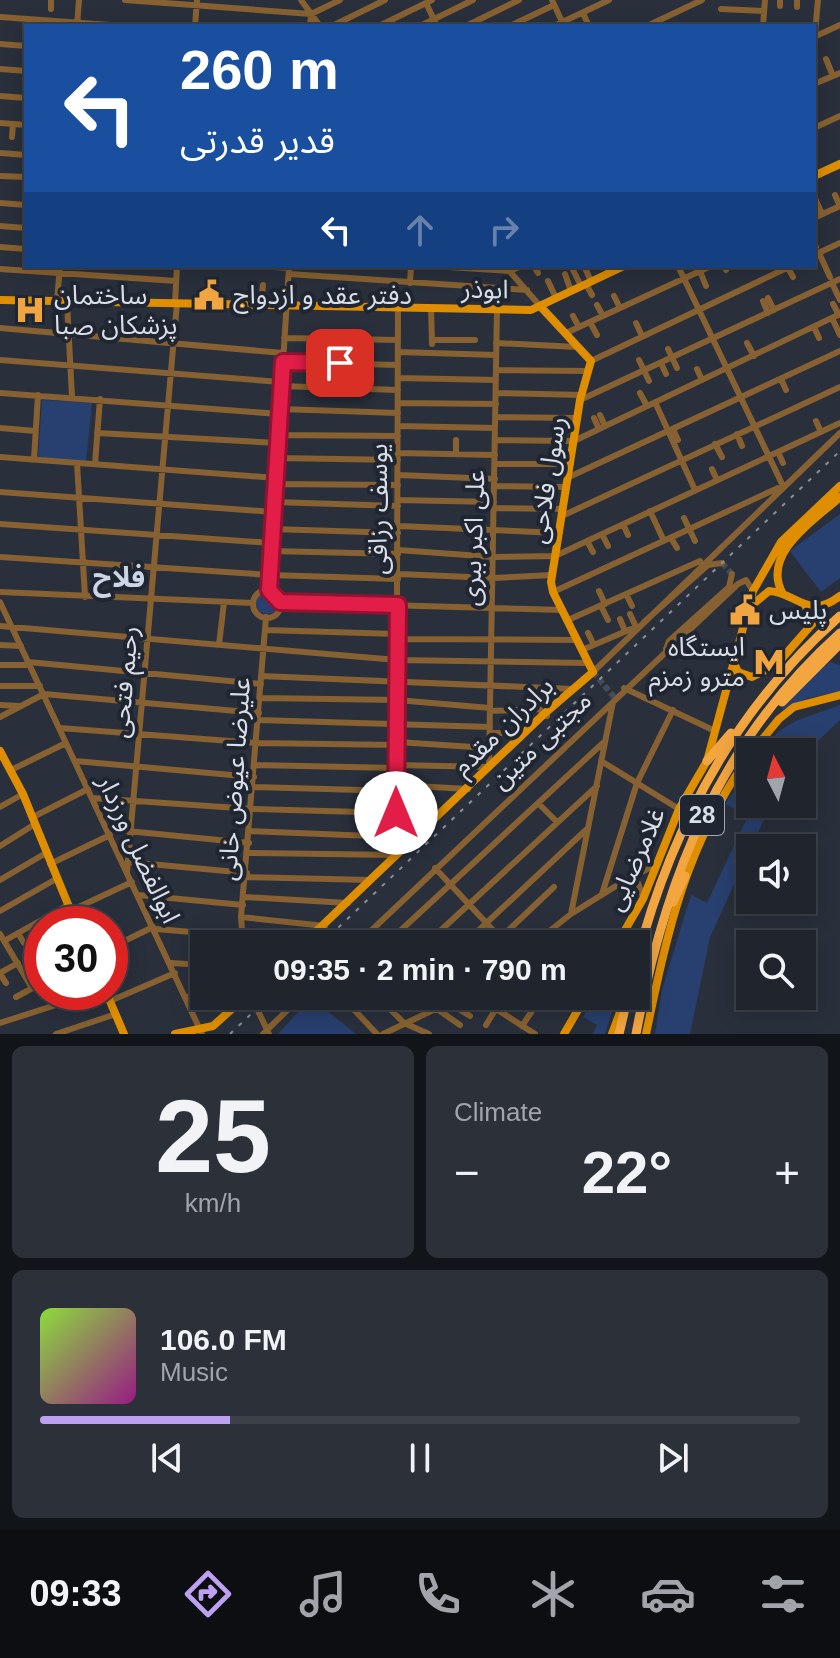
<!DOCTYPE html>
<meta charset="utf-8">
<style>
:root{--surface:#1f242d;--page:#2c3039;--text:#f1f3f6;--muted:#a1a4aa;--line:#3c4149;--accent:#bca0f2}
body{margin:0;font-family:Arial,"Noto Sans Arabic",sans-serif;background:var(--page);color:var(--text);height:100vh;display:flex;flex-direction:column;font-size:30px;white-space:nowrap}
*{box-sizing:border-box;margin:0}
p{font-size:26px;color:var(--muted)}
.icon{flex:none;width:44px;height:44px;fill:none;stroke:currentColor;stroke-width:2;stroke-linecap:round;stroke-linejoin:round}
.map{position:relative;height:1034px;overflow:hidden}
.sheet{display:flex;flex-direction:column;gap:12px;padding:12px;background:#111419;flex:1}
.sheet>*{flex:none}
.guide{position:absolute;left:24px;top:24px;width:792px;height:244px;border-radius:0px;box-shadow:0 4px 20px #0003,0 0 0 2px var(--line);background:#1a4fa0;color:#fff;overflow:hidden}
.needle{width:52px;rotate:354deg}
.controls{position:absolute;left:736px;top:738px;display:grid;gap:16px}
.controls a{display:grid;place-items:center;width:80px;height:80px;border-radius:0px;background:var(--surface);box-shadow:0 4px 20px #0003,0 0 0 2px var(--line);font-size:40px}
.speed{position:absolute;left:24px;top:906px;display:flex;gap:16px;font-size:40px;font-weight:700;text-align:center}
.speed>*{display:grid;place-content:center;width:104px;height:104px;border-radius:50%;background:var(--surface);box-shadow:0 4px 20px #0003,0 0 0 2px var(--line);line-height:1}
.speed .limit{border:12px solid #d22;background:#fff;color:#111}
.pin{position:absolute;display:grid;place-items:center;width:68px;height:68px;color:#fff;margin:-34px;border-radius:16px;box-shadow:0 4px 12px #0006}
.me{position:absolute;width:88px;margin:-44px;rotate:0deg;stroke-linejoin:round;filter:drop-shadow(0 0 6px #0008)}
.turn{display:flex;align-items:center;gap:28px;height:168px;padding:0 24px;font-size:36px}
.turn .icon{width:104px;height:104px;stroke-width:2.5}
.turn b{display:block;font-size:56px;line-height:68px}
.lanes{display:flex;align-items:center;height:76px;padding:0 24px;background:#0003;justify-content:center;gap:40px;direction:ltr}
.lanes .off{opacity:.35}
.big{font-size:60px;font-weight:600;line-height:1.1}
.sheet .widget{flex:1;display:flex;flex-direction:column;justify-content:center;gap:12px;min-width:0;padding:0 28px;border-radius:12px;background:var(--page)}
.sheet .dial{align-items:center;gap:0}
.dial b{font-size:104px;line-height:1}
.song{display:flex;align-items:center;gap:24px}
.cover{width:96px;height:96px;border-radius:12px;background:linear-gradient(135deg,hsl(90 70% 55%),hsl(310 70% 35%))}
.played{height:8px;border-radius:4px;background:linear-gradient(90deg,var(--accent) 25%,var(--line) 25%)}
.keys{display:flex;justify-content:space-around;direction:ltr}
.heat{display:flex;justify-content:space-between;align-items:center;font-size:44px;direction:ltr}
.sheet .tiles{flex:1;display:grid;gap:12px;grid-template-columns:1fr 1fr}
.widget:last-child{grid-column:span 2}
.trip{position:absolute;left:190px;top:930px;width:460px;height:80px;border-radius:0px;background:var(--surface);box-shadow:0 4px 20px #0003,0 0 0 2px var(--line);font-weight:600;line-height:80px;text-align:center}
.tab-bar{display:flex;height:128px;justify-content:space-around;align-items:center;background:#0c0e12;color:var(--muted)}
.tab-bar .icon{width:56px;height:56px}
.tab-bar .current{color:var(--accent)}
.tab-bar b{font-size:36px;color:var(--text)}
.map>svg:first-child{display:block}
.green{fill:#28406f}
.lines{fill:none;stroke-linecap:round;stroke-linejoin:round}
.minor-tunnel{stroke:#444a56;stroke-width:6;stroke-dasharray:6 3;stroke-linecap:butt}
.minor{stroke:#876131;stroke-width:6}
.major{stroke:#de8e00;stroke-width:8}
.highway{stroke:#f3a640;stroke-width:9}
.rail{stroke:#8a909a;stroke-width:2;stroke-dasharray:4 8;stroke-linecap:butt}
.minor-bridge{stroke:#876131;stroke-width:6}
.route-casing{stroke:#92132f;stroke-width:20}
.route{stroke:#e11d48;stroke-width:14}
.labels{text-anchor:middle;stroke-width:8;stroke-linejoin:round;paint-order:stroke}
.shield{fill:#1f2632;stroke:#a2a8b1;stroke-width:2}
.shield-label{font-size:24px;font-weight:bold;fill:#dadfe7}
.street-label{font-size:26px;fill:#dadfe7;stroke:#1f2632}
.poi-label{font-size:26px;fill:#dadfe7;stroke:#1f2632;text-anchor:start}
.neighbourhood-label{font-size:28px;font-weight:bold;fill:#ccd5e6;stroke:#1f2632}
</style>
<div class="map">
<svg width="840" height="1034" viewBox="0 0 840 1034">
<rect width="100%" height="100%" fill="#29303c"/>
<!-- green -->
<path class="green" d="M 42,400 L 92,403 L 86,462 L 38,459 Z
M 840,514 L 840,578 L 821,592 L 790,551 Z
M256 603a11 11 0 1 1 22 0a11 11 0 1 1-22 0Z
M 830,662 L 840,665 L 840,692 L 808,698 L 781,710 L 803,683 Z
M 840,705 L 840,720 L 802,756 L 802,752 L 761,752 C 785,718 805,719 840,705 Z
M 750,768 L 750,804 L 771,804 L 710,937 L 690,1034 L 655,1034 L 662,990 L 691,895 L 707,903 L 748,816 L 725,804 Z
M 595,996 L 617,996 L 605,1034 L 593,1034 L 597,1025 L 583,1017 Z
M 311,998 L 356,1034 L 278,1034 Z"/>
<g class="lines">
<!-- minor-tunnel -->
<path class="minor-tunnel" d="M 722,563 L 732,574
M 593,672 L 615,698"/>
<!-- minor -->
<path class="minor" d="M 125,0 L 311,14 L 340,0
M 301,0 L 320,26
M 552,0 L 564,26
M 426,3 L 437,26
M 780,6 L 780,0
M 797,7 L 797,0
M 51,9 L 51,0
M 721,9 L 764,11
M 583,13 L 588,24
M 0,17 L 124,26
M 77,26 L 79,0
M 195,26 L 197,0
M 310,26 L 311,14
M 332,26 L 385,0
M 379,26 L 432,0
M 420,26 L 473,0
M 466,26 L 519,0
M 510,26 L 554,5
M 554,26 L 609,0
M 647,26 L 702,0
M 708,26 L 713,26
M 763,26 L 765,0
M 816,36 L 840,25
M 0,44 L 26,46
M 814,44 L 818,0
M 826,59 L 833,76
M 0,69 L 26,71
M 814,84 L 840,73
M 0,96 L 26,98
M 0,123 L 26,125
M 814,128 L 840,116
M 12,137 L 13,124
M 0,153 L 26,155
M 0,176 L 26,177
M 835,195 L 840,206
M 814,196 L 822,214
M 0,203 L 26,205
M 814,218 L 840,206
M 0,226 L 26,228
M 814,243 L 816,247
M 0,247 L 26,249
M 819,253 L 830,277
M 814,255 L 840,243
M 261,266 L 289,268
M 433,266 L 510,271 L 521,266
M 505,266 L 540,306
M 534,266 L 538,273
M 584,266 L 591,281
M 678,266 L 783,486
M 724,266 L 726,270
M 787,266 L 793,277
M 0,269 L 176,281
M 573,270 L 581,286
M 700,271 L 706,286
M 289,274 L 527,290
M 565,274 L 571,291
M 548,281 L 556,298
M 410,283 L 411,266
M 832,283 L 840,300
M 586,284 L 592,295
M 614,296 L 620,308
M 768,298 L 774,310
M 57,301 L 60,266
M 763,301 L 768,313
M 67,302 L 72,397
M 175,303 L 177,266
M 833,304 L 839,315
M 261,305 L 263,285
M 597,305 L 603,316
M 431,308 L 432,344
M 573,316 L 579,327
M 832,318 L 840,335
M 590,322 L 597,335
M 636,323 L 642,336
M 814,327 L 819,338
M 0,328 L 283,353
M 566,333 L 711,266
M 284,338 L 398,340
M 432,340 L 475,340
M 496,343 L 577,347
M 747,343 L 754,356
M 668,349 L 677,368
M 398,352 L 496,355
M 0,360 L 281,382
M 639,360 L 649,381
M 591,361 L 791,266
M 283,362 L 398,365
M 661,363 L 666,374
M 697,369 L 702,380
M 496,370 L 588,371
M 398,378 L 496,380
M 781,379 L 786,390
M 281,386 L 398,390
M 0,393 L 279,414
M 496,393 L 582,395
M 640,393 L 647,406
M 580,400 L 840,279
M 655,402 L 695,490
M 398,403 L 496,404
M 280,409 L 398,413
M 600,415 L 605,426
M 495,417 L 578,418
M 594,418 L 599,429
M 816,421 L 821,432
M 398,426 L 495,428
M 0,428 L 35,431
M 673,429 L 678,440
M 97,433 L 278,443
M 737,434 L 742,446
M 278,435 L 398,436
M 456,440 L 456,454
M 495,440 L 574,441 L 840,314
M 715,444 L 722,457
M 778,452 L 783,463
M 398,453 L 495,455
M 0,457 L 276,478
M 277,458 L 398,460
M 34,459 L 38,395
M 77,463 L 85,597
M 95,464 L 100,399
M 495,464 L 571,464
M 712,469 L 717,480
M 398,475 L 495,479
M 569,477 L 840,351
M 275,484 L 398,485
M 495,486 L 566,487
M 0,492 L 273,512
M 398,500 L 494,502
M 274,502 L 398,506
M 494,508 L 563,509
M 650,511 L 664,541
M 562,516 L 840,387
M 684,518 L 695,541
M 0,524 L 272,543
M 623,524 L 628,535
M 398,526 L 559,533
M 272,529 L 398,533
M 602,534 L 608,546
M 671,538 L 677,548
M 587,541 L 593,552
M 398,550 L 494,557 L 555,556 L 840,423
M 271,551 L 398,554
M 0,557 L 270,575 L 398,579
M 398,574 L 493,578 L 552,575
M 269,590 L 289,266
M253 604a14 14 0 1 1 28 0a14 14 0 1 1-28 0Z
M 599,591 L 605,604
M 0,592 L 253,603
M 553,592 L 778,488
M 626,594 L 632,606
M 0,602 L 202,1034
M 280,602 L 563,610
M 601,606 L 608,620
M 630,614 L 636,627
M 620,619 L 625,631
M 568,620 L 700,561
M 644,622 L 708,565 L 722,563
M 0,626 L 397,660 L 587,663
M 265,630 L 397,634
M 588,633 L 594,645
M 397,639 L 578,640
M 0,645 L 21,646
M 219,645 L 224,602
M 666,649 L 669,641 L 729,587 L 732,574
M 582,650 L 631,629
M 28,662 L 261,684
M 0,665 L 30,665
M 593,672 L 840,433
M 261,676 L 573,689
M 0,686 L 40,686
M 624,688 L 715,731
M 44,694 L 259,713
M 260,698 L 397,700 L 490,708
M 0,705 L 20,706
M 490,711 L 539,709 L 547,716
M 0,717 L 44,694
M 258,720 L 490,727
M 60,728 L 256,743 L 397,745
M 490,733 L 515,733 L 520,737
M 397,742 L 489,748
M 75,761 L 254,777
M 601,761 L 679,809
M 255,765 L 396,768
M 396,765 L 489,767
M 489,765 L 497,309
M 11,770 L 66,743
M 396,785 L 468,789
M 253,787 L 396,791
M 92,798 L 252,809 L 396,813
M 396,801 L 434,803
M 538,803 L 557,822
M 0,807 L 23,794
M 33,817 L 88,789
M 396,820 L 422,820
M 107,829 L 249,843
M 250,831 L 396,837
M 0,846 L 35,824
M 248,853 L 396,855
M 396,855 L 398,307
M 128,862 L 247,873
M 50,864 L 110,835
M 435,868 L 506,944
M 127,872 L 177,303
M 247,877 L 371,880
M 0,880 L 46,853
M 602,894 L 637,783 L 673,710
M 138,895 L 243,905
M 245,897 L 348,903
M 643,897 L 638,883 L 624,881 L 655,865
M 0,911 L 56,879
M 70,911 L 132,882
M 571,914 L 613,702
M 241,917 L 325,926
M 155,929 L 229,935
M 18,933 L 24,943
M 0,934 L 32,988
M 4,941 L 68,905
M 250,943 L 269,944
M 243,944 L 241,917 L 266,617
M 357,944 L 738,584 L 746,580 L 753,591
M 386,944 L 604,742
M 426,944 L 597,786
M 464,944 L 588,828
M 494,944 L 554,887
M 533,944 L 571,914 L 624,881
M 110,948 L 153,927
M 171,963 L 204,965
M 0,973 L 18,963
M 0,974 L 6,983
M 251,996 L 269,1034
M 341,996 L 377,1034
M 377,996 L 404,1023 L 429,1034
M 476,996 L 535,1034
M 16,997 L 42,983
M 187,997 L 242,1003
M 110,1001 L 175,973
M 449,1003 L 470,1016
M 437,1009 L 460,1025
M 393,1012 L 410,996
M 0,1023 L 96,992
M 486,1025 L 500,1002
M 522,1026 L 532,1011 L 526,1007
M 270,1027 L 302,996
M 56,1034 L 116,1014
M 383,1034 L 463,996"/>
<!-- major -->
<path class="major" d="M 814,176 L 840,164
M 0,300 L 531,310 L 624,266
M 540,306 L 591,361 L 580,400 L 551,582 L 553,592 L 593,672
M 783,594 C 760,554 814,521 840,497
M 751,606 L 769,591 C 796,592 808,621 840,596
M 735,665 L 738,672 L 752,677 L 777,664 L 813,623 L 810,613 L 803,605
M 0,751 L 23,794 L 76,924
M 752,752 L 779,719 L 794,707 L 840,695
M 303,944 L 544,714 L 593,672
M 617,944 L 643,899 L 679,809 L 707,761 L 753,591 L 781,542 L 840,486
M 106,992 L 124,1034
M 175,1034 L 213,1026 L 244,998
M 564,1034 L 586,996
M 612,1034 L 623,1004
M 646,1034 C 668,929 686,844 750,755"/>
<!-- highway -->
<path class="highway" d="M 782,702 L 840,644
M 707,761 L 731,733
M 673,902 L 685,876
M 636,963 C 671,828 734,709 840,616
M 619,1034 L 628,996
M 636,1034 C 665,878 719,742 840,633"/>
<!-- rail -->
<path class="rail" d="M 321,944 L 840,451
M 230,1034 L 270,996"/>
<!-- minor-bridge -->
<path class="minor-bridge" d="M 247,1001 L 251,996
M 263,1034 L 270,1027"/>
</g>
<g class="lines">
<!-- route casing -->
<g class="route-casing">
<path id="route" d="M 340,363 L 283,362 L 269,590 L 280,602 L 398,605 L 396,813"/>
</g>
<!-- route -->
<use href="#route" class="route"/>
</g>
<!-- icons -->
<defs>
<g id="civic-bare" transform="scale(2.4)"><path d="M-.6-6.5H3V-4.5H.6V-3L4-1V1h2V6H-6V1h2V-1L-.6-3ZM-1.2 2.5V6h2.4V2.5Z" fill="#f1a540" stroke="#1f2632" stroke-width="2.5" paint-order="stroke"/></g>
<g id="hospital-bare" transform="scale(2.4)"><path d="M-5-5h3v3.5h4V-5h3V5h-3V1.5h-4V5h-3Z" fill="#f1a540" stroke="#1f2632" stroke-width="2.5" paint-order="stroke"/></g>
<g id="metro-bare" transform="scale(2.4)"><path d="M-5.5 5V-5H-3L0 0L3-5H5.5V5H3V-.5L0 4L-3-.5V5Z" fill="#f1a540" stroke="#1f2632" stroke-width="2.5" paint-order="stroke"/></g>
</defs>
<g fill-rule="evenodd">
<use href="#civic-bare" x="209" y="295"/>
<use href="#hospital-bare" x="30" y="310"/>
<use href="#civic-bare" x="745" y="610"/>
<use href="#metro-bare" x="769" y="662"/>
</g>
<g class="labels">
<!-- shield labels -->
<rect class="shield" x="680" y="795" width="44" height="40" rx="6"/>
<g class="shield-label">
<text x="702" y="823">28</text>
</g>
<!-- street labels -->
<g class="street-label">
<text transform="translate(485 289) rotate(1)" y="9">ابوذر</text>
<text transform="translate(547 480) rotate(-81)" y="9">رسول فلاحی</text>
<text transform="translate(378 509) rotate(-90)" y="9">یوسف رزاقی</text>
<text transform="translate(473 538) rotate(-88)" y="9">علی اکبر ببری</text>
<text transform="translate(124 682) rotate(-85)" y="9">رحیم فتحی</text>
<text transform="translate(503 726) rotate(-44)" y="9">برادران مقدم</text>
<text transform="translate(541 740) rotate(-44)" y="9">مجتبی متین</text>
<text transform="translate(234 779) rotate(-86)" y="9">علیرضا عیوض خانی</text>
<text transform="translate(139 849) rotate(65)" y="9">ابوالفضل ورزدار</text>
<text transform="translate(635 859) rotate(-66)" y="9">غلامرضایی</text>
</g>
<!-- poi labels -->
<g class="poi-label">
<text x="54" y="304">ساختمان<tspan x="54" dy="30">پزشکان صبا</tspan></text>
<text x="233" y="304">دفتر عقد و ازدواج</text>
<text x="769" y="619">پلیس</text>
<text x="745" y="656" text-anchor="end">ایستگاه<tspan x="745" dy="30">مترو زمزم</tspan></text>
</g>
<!-- neighbourhood labels -->
<g class="neighbourhood-label">
<text x="119" y="587">فلاح</text>
</g>
</g>
</svg>
<div class="controls">
<a><svg class="needle" viewBox="-14 -14 28 28"><path d="M0-13l5 13h-10z" fill="#e53935"/><path d="M0 13l5-13h-10z" fill="#a1a4aa"/></svg></a>
<a><svg class="icon" aria-label="sound" viewBox="0 0 24 24"><path d="M4 9h4l5-4v14l-5-4H4zM17 9q2 3 0 6"/></svg></a>
<a><svg class="icon" aria-label="search" viewBox="0 0 24 24"><circle cx="10" cy="10" r="6"/><path d="M15 15l6 6"/></svg></a>
</div>
<div class="speed"><div class="limit">30</div></div>
<div class="pin" style="left:340px;top:363px;background:#d93025"><svg class="icon" aria-label="arrive" viewBox="0 0 24 24"><path d="M6 21V4h12l-3 4 3 4H6"/></svg></div>
<svg class="me" style="left:396px;top:813px" viewBox="-20 -20 40 40"><circle r="19" fill="#fff"/><path d="M0-13L10 11 0 6-10 11z" fill="#e11d48"/></svg>
<div class="trip">09:35 · 2 min · 790 m</div>
<div class="guide">
<div class="turn"><svg class="icon" aria-label="left" viewBox="0 0 24 24"><path d="M17 20v-9H6M10 6l-5 5 5 5"/></svg><div><b>260 m</b>قدیر قدرتی</div></div>
<div class="lanes"><svg class="icon" aria-label="left" viewBox="0 0 24 24"><path d="M17 20v-9H6M10 6l-5 5 5 5"/></svg><svg class="icon off" aria-label="ahead" viewBox="0 0 24 24"><path d="M12 20V5M6 11l6-6 6 6"/></svg><svg class="icon off" aria-label="right" viewBox="0 0 24 24"><path d="M7 20v-9h11M14 6l5 5-5 5"/></svg></div>
</div>
</div>
<section class="sheet">
<div class="tiles">
<div class="widget dial"><b>25</b><p>km/h</p></div>
<div class="widget"><p>Climate</p>
<div class="heat"><a>−</a><b class="big">22°</b><a>+</a></div>
</div>
<div class="widget">
<div class="song"><i class="cover"></i><div><b>106.0 FM</b><p>Music</p></div></div>
<div class="played"></div>
<div class="keys"><svg class="icon" aria-label="previous" viewBox="0 0 24 24"><path d="M18 5L8 12l10 7zM5 5v14"/></svg><svg class="icon" aria-label="pause" viewBox="0 0 24 24"><path d="M8 5v14M16 5v14"/></svg><svg class="icon" aria-label="next" viewBox="0 0 24 24"><path d="M6 5l10 7-10 7zM19 5v14"/></svg></div>
</div>
</div>
</section>
<nav class="tab-bar">
<b>09:33</b>
<svg class="icon current" aria-label="directions" viewBox="0 0 24 24"><path d="M12 3l9 9-9 9-9-9zM9 14v-3h6M13 9l2 2-2 2"/></svg>
<svg class="icon" aria-label="music" viewBox="0 0 24 24"><path d="M9 18V5l10-2v13"/><circle cx="6" cy="18" r="3"/><circle cx="16" cy="16" r="3"/></svg>
<svg class="icon" aria-label="phone" viewBox="0 0 24 24"><path d="M5 4h4l2 5-3 2q2 4 5 5l2-3 5 2v4C11 20 4 13 5 4z"/></svg>
<svg class="icon" aria-label="climate" viewBox="0 0 24 24"><path d="M12 3v18M4 7l16 10M4 17L20 7"/></svg>
<svg class="icon" aria-label="car" viewBox="0 0 24 24"><path d="M5 17H2v-5l4-1 3-4h7l3 4 3 1v5h-3M9 17h6M6 11h13"/><circle cx="7" cy="17" r="2"/><circle cx="17" cy="17" r="2"/></svg>
<svg class="icon" aria-label="filters" viewBox="0 0 24 24"><path d="M4 7h16M4 17h16"/><circle cx="9" cy="7" r="2"/><circle cx="15" cy="17" r="2"/></svg>
</nav>
